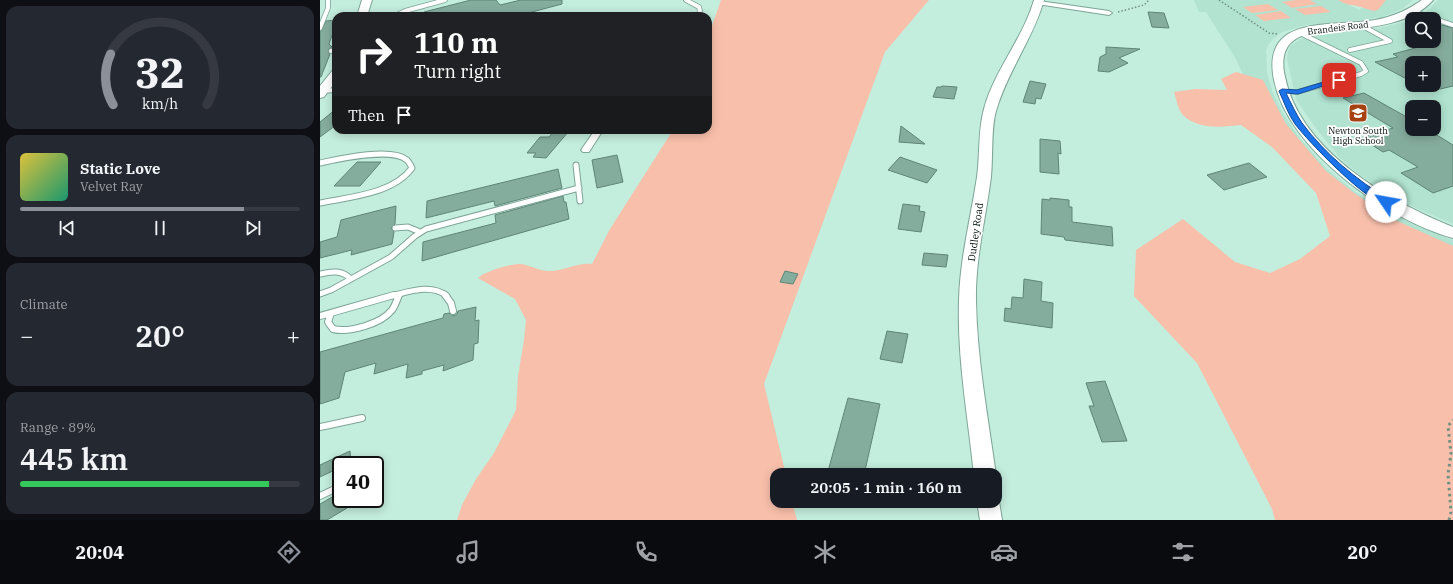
<!DOCTYPE html>
<meta charset="utf-8">
<style>
:root{--surface:#171b24;--page:#242831;--text:#f1f3f6;--muted:#9ea1a6;--line:#363941;--accent:#8c9099}
body{margin:0;font-family:"IBM Plex Serif",serif;background:var(--page);color:var(--text);height:100vh;display:flex;flex-direction:column;font-size:15px;white-space:nowrap}
*{box-sizing:border-box;margin:0}
p{font-size:13px;color:var(--muted)}
.icon{flex:none;width:22px;height:22px;fill:none;stroke:currentColor;stroke-width:2;stroke-linecap:round;stroke-linejoin:round}
.map{position:relative;flex:1;overflow:hidden}
.side{display:flex;flex-direction:column;gap:6px;padding:6px;background:#0d0f14;width:320px}
.side>*{flex:none}
.top-card{position:absolute;left:12px;top:12px;width:380px;height:122px;border-radius:12px;box-shadow:0 2px 10px #0003;background:#202124;color:#fff;overflow:hidden}
.fabs{position:absolute;left:1085px;top:12px;display:grid;gap:8px}
.fabs a{display:grid;place-items:center;width:36px;height:36px;border-radius:8px;background:var(--surface);box-shadow:0 2px 10px #0003;font-size:20px}
.speed{position:absolute;left:12px;top:456px;display:flex;gap:8px;font-size:20px;font-weight:700;text-align:center}
.speed>*{display:grid;place-content:center;width:52px;height:52px;border-radius:50%;background:var(--surface);box-shadow:0 2px 10px #0003;line-height:1}
.speed .limit{border:2px solid #111;border-radius:6px;background:#fff;color:#111}
.pin{position:absolute;display:grid;place-items:center;width:34px;height:34px;color:#fff;margin:-17px;border-radius:8px;box-shadow:0 2px 6px #0006}
.me{position:absolute;width:44px;margin:-22px;rotate:303deg;stroke-linejoin:round;filter:drop-shadow(0 0 3px #0008)}
.turn{display:flex;align-items:center;gap:14px;height:84px;padding:0 16px;font-size:18px}
.turn .icon{width:52px;height:52px;stroke-width:2.5}
.turn b{display:block;font-size:28px;line-height:34px}
.then{display:flex;align-items:center;height:38px;padding:0 16px;background:#0003;gap:8px;font-size:15px}
.big{font-size:30px;font-weight:600;line-height:1.1}
.side .tile{flex:1;display:flex;flex-direction:column;justify-content:center;gap:6px;min-width:0;padding:0 14px;border-radius:12px;background:var(--page)}
.side .dial{align-items:center;gap:0}
.dial svg{height:104px;overflow:visible;fill:none;stroke:var(--line);stroke-width:7;stroke-linecap:round;text-anchor:middle}
.dial text{fill:var(--text);stroke:none}
.song{display:flex;align-items:center;gap:12px}
.cover{width:48px;height:48px;border-radius:6px;background:linear-gradient(135deg,hsl(50 70% 55%),hsl(160 70% 35%))}
.played{height:4px;border-radius:2px;background:linear-gradient(90deg,var(--accent) 80%,var(--line) 80%)}
.keys{display:flex;justify-content:space-around;direction:ltr}
.heat{display:flex;justify-content:space-between;align-items:center;font-size:22px;direction:ltr}
.charge{height:6px;border-radius:3px;background:linear-gradient(90deg,#34c759 89%,var(--line) 0)}
.trip{position:absolute;left:450px;top:468px;width:232px;height:40px;border-radius:12px;background:var(--surface);box-shadow:0 2px 10px #0003;font-weight:600;line-height:40px;text-align:center}
.tab-bar{display:flex;height:64px;justify-content:space-around;align-items:center;background:#090b0e;color:var(--muted)}
.tab-bar .icon{width:28px;height:28px}
.tab-bar .on{color:var(--accent)}
.tab-bar b{font-size:18px;color:var(--text)}
main{display:flex;flex:1;min-height:0}
.map>svg:first-child{display:block}
.built{fill:#b1e3d0;fill-rule:evenodd}
.green{fill:#f8c0ab}
.building{fill:#85ad9e;stroke:#5e8577}
.lines{fill:none;stroke-linecap:round;stroke-linejoin:round}
.lane-far2-casing{stroke:#7ea597;stroke-width:5.5}
.lane-far1-casing{stroke:#7ea597;stroke-width:7}
.lane-casing{stroke:#7ea597;stroke-width:8}
.street-casing{stroke:#7ea597;stroke-width:2}
.secondary-casing{stroke:#7ea597;stroke-width:2}
.path-far1{stroke:#718e83;stroke-width:1.5;stroke-dasharray:1.5 2;stroke-linecap:butt}
.path{stroke:#718e83;stroke-width:3;stroke-dasharray:2.5 3.5;stroke-linecap:butt}
.lane-far2{stroke:#fff;stroke-width:4}
.lane-far1{stroke:#fff;stroke-width:5}
.lane{stroke:#fff;stroke-width:6}
.street{fill:#fff;fill-rule:evenodd}
.secondary{fill:#fff;fill-rule:evenodd}
.route{fill:#1a73e8;stroke:#114b97}
.labels{text-anchor:middle;stroke-width:3.5;stroke-linejoin:round;paint-order:stroke}
.far-street-label{font-size:9px;fill:#020f0a;stroke:#fff}
.far-poi-label{font-size:9px;fill:#020f0a;stroke:#fff}
.street-label{font-size:10px;fill:#020f0a;stroke:#fff}
</style>
<main>
<section class="side">
<div class="tile dial"><svg viewBox="0 0 100 80">
<path d="M14 69A42 42 0 1 1 86 69"/>
<path d="M14 69A42 42 0 0 1 12 30" stroke="#8c9099"/>
<text x="50" y="56" font-size="32" font-weight="700">32</text>
<text x="50" y="72" font-size="11">km/h</text>
</svg></div>
<div class="tile">
<div class="song"><i class="cover"></i><div><b>Static Love</b><p>Velvet Ray</p></div></div>
<div class="played"></div>
<div class="keys"><svg class="icon" aria-label="previous" viewBox="0 0 24 24"><path d="M18 5L8 12l10 7zM5 5v14"/></svg><svg class="icon" aria-label="pause" viewBox="0 0 24 24"><path d="M8 5v14M16 5v14"/></svg><svg class="icon" aria-label="next" viewBox="0 0 24 24"><path d="M6 5l10 7-10 7zM19 5v14"/></svg></div>
</div>
<div class="tile"><p>Climate</p>
<div class="heat"><a>−</a><b class="big">20°</b><a>+</a></div>
</div>
<div class="tile"><p>Range · 89%</p><b class="big">445 km</b><div class="charge"></div></div>
</section>
<div class="map">
<svg width="1133" height="520" viewBox="0 0 1133 520">
<rect width="100%" height="100%" fill="#c3eddd"/>
<!-- built -->
<path class="built" d="M 874,0 L 1020,0 L 1039,10 L 1052,0 L 1093,0 L 1082,9 L 1062,17 L 1041,20 L 986,25 L 962,32 L 953,39 L 948,45 L 946,51 L 947,73 L 952,91 L 964,115 L 981,140 L 1007,169 L 1034,191 L 1063,209 L 1097,226 L 1133,240 L 1133,274 L 948,130 L 916,59 L 886,12 L 879,12 Z
M 1118,0 L 1133,0 L 1133,224 L 1098,209 L 1070,195 L 1040,175 L 1019,157 L 995,127 L 976,99 L 967,59 L 968,51 L 970,46 L 984,37 L 1004,33 L 1059,28 L 1092,20 L 1092,41 L 1114,41 L 1114,19 L 1094,19 L 1105,13 ZM 1092,63 L 1114,63 L 1114,85 L 1092,85 ZM 1092,107 L 1114,107 L 1114,129 L 1092,129 Z"/>
<!-- green -->
<path class="green" d="M 401,0 L 609,0 L 565,52 L 444,384 L 466,475 L 457,475 L 457,501 L 472,501 L 477,520 L 137,520 L 142,505 L 156,479 L 174,453 L 196,410 L 198,376 L 204,340 L 206,320 L 195,299 L 158,278 C 165,271 192,263 202,264 C 211,266 220,271 229,271 C 244,271 258,262 272,264 L 290,229 L 353,130 L 388,130 L 388,37 Z
M 976,0 L 990,0 L 997,4 L 972,8 L 962,2 Z
M 1018,0 L 1066,0 L 1058,10 L 1054,11 L 1037,6 L 1026,4 Z
M 948,4 L 958,10 L 932,13 L 923,7 Z
M 1001,6 L 1011,12 L 985,15 L 975,9 Z
M 961,11 L 971,18 L 944,21 L 935,15 Z
M 916,72 L 943,80 L 966,124 L 1006,171 L 1034,193 L 1075,220 L 1133,246 L 1133,520 L 955,520 L 952,509 L 877,363 L 814,296 L 816,250 L 863,219 L 915,262 L 950,273 L 980,259 L 1010,236 L 996,193 L 952,147 L 921,125 C 903,127 878,130 863,115 C 858,110 856,98 854,92 L 875,89 L 907,90 L 901,79 Z"/>
<!-- building -->
<path class="building" d="M 151,0 L 176,0 L 180,5 L 201,0 L 242,0 L 242,4 L 197,16 L 105,16 L 104,12 Z
M 828,12 L 844,13 L 849,28 L 832,27 Z
M 16,20 L 16,24 L 9,44 L 12,47 L 8,50 L 10,54 L 1,77 L 0,77 L 0,33 L 6,21 Z
M 1118,24 L 1133,28 L 1133,86 L 1120,89 L 1114,88 L 1114,63 L 1092,63 L 1092,82 L 1055,62 L 1078,57 L 1073,54 L 1114,43 L 1114,25 Z
M 786,47 L 820,49 L 799,58 L 808,63 L 789,72 L 778,71 L 780,57 L 786,54 Z
M 710,81 L 726,84 L 721,99 L 716,98 L 715,104 L 703,102 Z
M 622,86 L 637,87 L 634,99 L 613,97 L 617,87 L 621,87 Z
M 1044,93 L 1092,120 L 1092,129 L 1107,129 L 1133,145 L 1133,186 L 1113,193 L 1081,173 L 1098,167 L 1069,150 L 1063,152 L 1041,138 L 1073,128 L 1023,98 Z
M 16,109 L 16,125 L 0,137 L 0,122 Z
M 581,126 L 605,144 L 579,142 Z
M 235,130 L 249,131 L 226,158 L 213,157 L 216,153 L 207,153 L 220,137 L 229,137 Z
M 720,139 L 740,141 L 741,154 L 738,153 L 739,174 L 720,172 Z
M 297,155 L 303,182 L 277,188 L 272,160 Z
M 580,157 L 617,170 L 607,183 L 568,170 Z
M 37,162 L 61,162 L 40,186 L 14,186 Z
M 929,163 L 947,177 L 904,190 L 887,175 Z
M 238,169 L 242,188 L 175,206 L 174,201 L 106,218 L 107,201 Z
M 243,196 L 244,202 L 246,202 L 249,219 L 102,261 L 103,242 L 176,223 L 175,215 Z
M 730,198 L 749,200 L 749,207 L 752,207 L 752,222 L 792,227 L 793,246 L 745,240 L 744,237 L 721,234 L 722,199 L 730,200 Z
M 583,204 L 600,206 L 599,211 L 605,212 L 601,232 L 578,229 Z
M 76,206 L 75,224 L 71,228 L 74,232 L 72,244 L 31,255 L 32,250 L 0,258 L 0,242 L 17,237 L 21,220 Z
M 604,253 L 628,255 L 626,267 L 602,265 Z
M 465,271 L 478,274 L 473,284 L 460,282 Z
M 704,279 L 722,282 L 721,301 L 733,303 L 732,328 L 684,321 L 685,308 L 691,309 L 692,297 L 703,298 Z
M 156,307 L 155,321 L 159,320 L 158,343 L 154,344 L 153,360 L 123,371 L 124,365 L 102,371 L 102,374 L 86,378 L 88,364 L 54,374 L 56,363 L 25,372 L 19,398 L 0,404 L 0,352 L 123,318 L 124,314 L 129,313 L 134,316 L 137,314 L 138,311 Z
M 567,331 L 588,334 L 582,363 L 560,359 Z
M 785,381 L 807,441 L 782,442 L 769,406 L 774,406 L 766,383 Z
M 528,398 L 560,404 L 544,475 L 507,475 Z
M 30,451 L 31,462 L 21,465 L 21,467 L 0,477 L 0,465 Z
M 21,492 L 21,499 L 25,499 L 27,508 L 7,520 L 0,520 L 0,504 Z"/>
<g class="lines">
<!-- lane-far2 casing -->
<g class="lane-far2-casing">
<path id="lane-far2" d="M 366,0 L 379,7 L 380,11 L 378,16
M 1092,11 L 1133,25
M 75,16 L 85,11 L 125,0
M 0,28 L 8,8 L 8,0
M 1030,50 L 1070,41 L 1041,25
M 11,51 L 16,50
M 962,91 L 977,92 L 1041,74 L 1046,71 L 1041,63 L 980,33"/>
</g>
<!-- lane-far1 casing -->
<g class="lane-far1-casing">
<path id="lane-far1" d="M 0,163 C 19,159 71,147 87,160 C 89,162 91,166 92,168 C 73,194 30,197 0,203
M 256,165 L 260,201
M 75,228 L 88,227 L 100,232
M 0,274 C 12,271 22,270 31,279
M 0,294 L 11,290 L 71,257 L 95,236 L 106,229 L 259,188
M 71,296 C 88,292 111,283 127,296
M 78,296 L 79,295"/>
</g>
<!-- lane casing -->
<g class="lane-casing">
<path id="lane" d="M 125,295 L 131,303 L 133,311
M 11,313 L 8,322 L 13,329 C 29,333 61,324 72,310 C 75,306 77,300 79,295
M 0,316 L 74,295
M 0,427 L 42,418
M 0,496 L 21,486"/>
</g>
<!-- street casing -->
<g class="street-casing">
<path id="street" d="M 719,1 L 789,11 L 792,13 L 789,15 L 717,4 L 717,2 Z
M 16,88 L 16,92 L 0,93 L 0,89 Z
M 275,130 L 283,130 L 269,152 L 263,152 L 261,150 Z"/>
</g>
<!-- secondary casing -->
<g class="secondary-casing">
<path id="secondary" d="M 42,0 L 52,0 L 47,16 L 37,16 Z
M 714,0 L 724,0 C 713,39 687,72 676,111 C 671,128 673,158 671,177 C 666,217 655,260 656,301 C 657,359 668,417 676,475 L 675,477 L 675,475 L 654,475 C 648,417 637,358 639,300 C 640,258 651,217 657,177 C 660,156 658,134 663,113 C 671,75 703,39 714,0 Z
M 1102,0 L 1113,0 C 1094,23 1050,28 1023,30 C 1006,31 987,30 973,41 C 962,49 962,65 965,77 C 980,151 1069,201 1133,227 L 1133,238 C 1067,220 968,150 954,80 C 951,65 951,48 964,37 C 985,20 1028,25 1055,20 C 1072,17 1088,10 1102,0 Z
M 16,70 L 16,81 L 4,97 L 0,98 L 0,86 L 12,71 Z
M 675,493 L 679,501 L 682,520 L 660,520 L 657,501 L 675,501 Z"/>
</g>
<!-- path-far1 -->
<path class="path-far1" d="M 899,0 L 949,33 L 957,34
M 798,12 L 824,5 L 829,0"/>
<!-- path -->
<path class="path" d="M 1129,520 L 1131,512 L 1128,474 L 1131,454 L 1128,426 L 1133,420"/>
<!-- lane-far2 -->
<use href="#lane-far2" class="lane-far2"/>
<!-- lane-far1 -->
<use href="#lane-far1" class="lane-far1"/>
<!-- lane -->
<use href="#lane" class="lane"/>
<!-- street -->
<use href="#street" class="street"/>
<!-- secondary -->
<use href="#secondary" class="secondary"/>
</g>
<!-- route -->
<path class="route" d="M 1017,78 L 1022,80 L 978,94 L 966,93 C 971,103 976,114 982,123 C 1006,155 1036,179 1069,200 L 1070,202 L 1069,204 C 1052,209 986,139 975,124 C 968,114 964,102 959,91 L 962,89 L 977,90 Z"/>
<!-- icons -->
<defs>
<g id="school-square" transform="scale(1)"><rect x="-9" y="-9" width="18" height="18" rx="4" fill="#a64112" stroke="#fff"/><path d="M0-5L7-2L0 1L-7-2ZM-4 1L0 2.5L4 1V4Q0 6-4 4Z" fill="#fff"/></g>
</defs>
<g fill-rule="evenodd">
<use href="#school-square" x="1038" y="113"/>
</g>
<g class="labels">
<!-- far-street labels -->
<g class="far-street-label">
<text transform="translate(1018 28) rotate(-7)" y="3">Brandeis Road</text>
</g>
<!-- far-poi labels -->
<g class="far-poi-label">
<text x="1038" y="134">Newton South<tspan x="1038" dy="10">High School</tspan></text>
</g>
<!-- street labels -->
<g class="street-label">
<text transform="translate(655 232) rotate(-82)" y="4">Dudley Road</text>
</g>
</g>
</svg>
<div class="fabs">
<a><svg class="icon" aria-label="search" viewBox="0 0 24 24"><circle cx="10" cy="10" r="6"/><path d="M15 15l6 6"/></svg></a>
<a>+</a>
<a>−</a>
</div>
<div class="speed"><div class="limit">40</div></div>
<div class="pin" style="left:1019px;top:80px;background:#d93025"><svg class="icon" aria-label="arrive" viewBox="0 0 24 24"><path d="M6 21V4h12l-3 4 3 4H6"/></svg></div>
<svg class="me" style="left:1066px;top:202px" viewBox="-20 -20 40 40"><circle r="19" fill="#fff"/><path d="M0-13L10 11 0 6-10 11z" fill="#1a73e8"/></svg>
<div class="trip">20:05 · 1 min · 160 m</div>
<div class="top-card">
<div class="turn"><svg class="icon" aria-label="right" viewBox="0 0 24 24"><path d="M7 20v-9h11M14 6l5 5-5 5"/></svg><div><b>110 m</b>Turn right</div></div>
<div class="then">Then<svg class="icon" aria-label="arrive" viewBox="0 0 24 24"><path d="M6 21V4h12l-3 4 3 4H6"/></svg></div>
</div>
</div>
</main>
<nav class="tab-bar">
<b>20:04</b>
<svg class="icon on" aria-label="directions" viewBox="0 0 24 24"><path d="M12 3l9 9-9 9-9-9zM9 14v-3h6M13 9l2 2-2 2"/></svg>
<svg class="icon" aria-label="music" viewBox="0 0 24 24"><path d="M9 18V5l10-2v13"/><circle cx="6" cy="18" r="3"/><circle cx="16" cy="16" r="3"/></svg>
<svg class="icon" aria-label="phone" viewBox="0 0 24 24"><path d="M5 4h4l2 5-3 2q2 4 5 5l2-3 5 2v4C11 20 4 13 5 4z"/></svg>
<svg class="icon" aria-label="climate" viewBox="0 0 24 24"><path d="M12 3v18M4 7l16 10M4 17L20 7"/></svg>
<svg class="icon" aria-label="car" viewBox="0 0 24 24"><path d="M5 17H2v-5l4-1 3-4h7l3 4 3 1v5h-3M9 17h6M6 11h13"/><circle cx="7" cy="17" r="2"/><circle cx="17" cy="17" r="2"/></svg>
<svg class="icon" aria-label="filters" viewBox="0 0 24 24"><path d="M4 7h16M4 17h16"/><circle cx="9" cy="7" r="2"/><circle cx="15" cy="17" r="2"/></svg>
<b>20°</b>
</nav>
